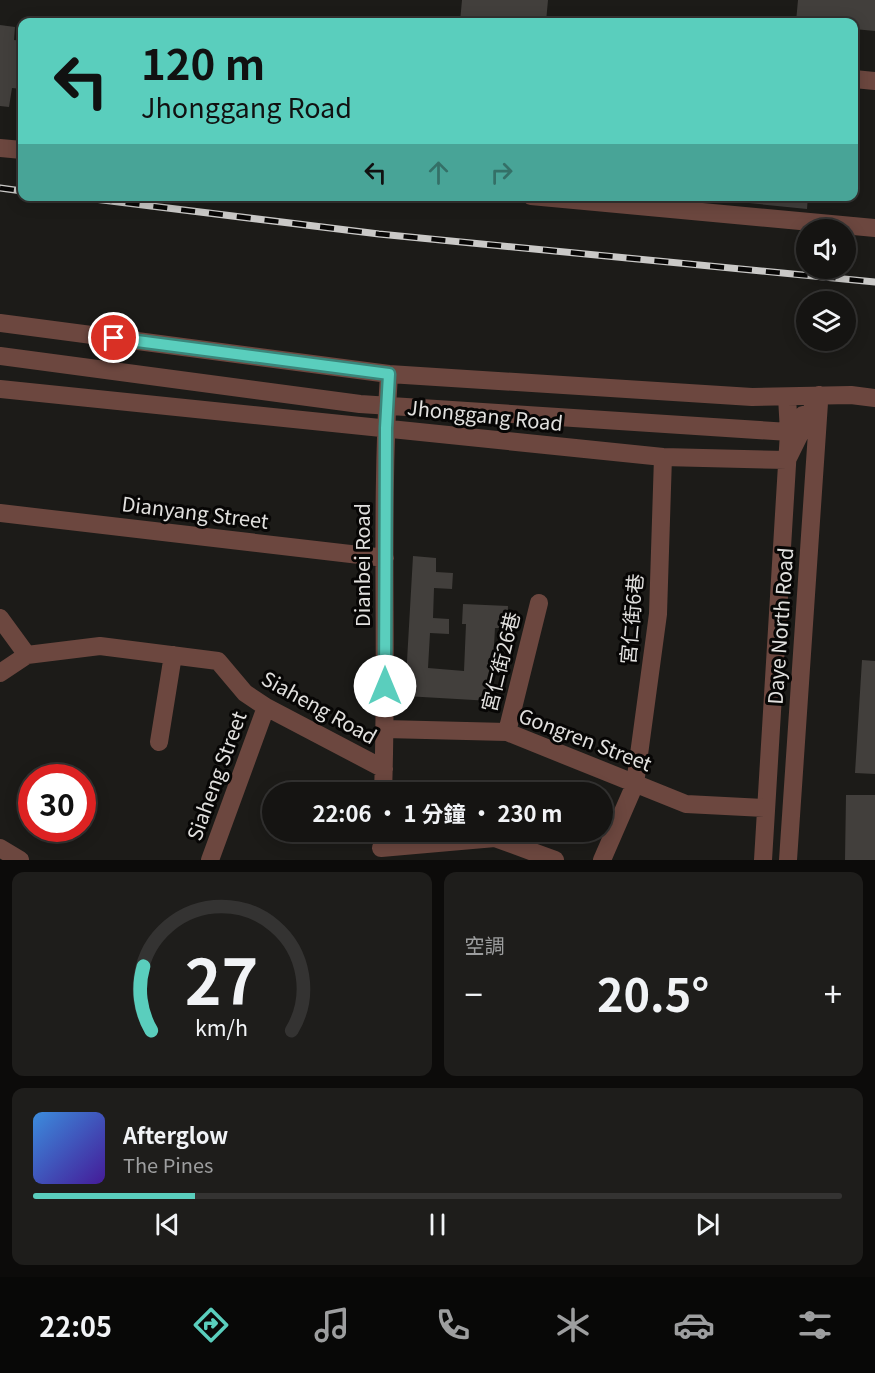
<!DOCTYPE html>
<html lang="zh-TW">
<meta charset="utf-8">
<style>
:root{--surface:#151412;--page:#1e1d1b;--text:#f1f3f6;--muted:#9d9e9f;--line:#343332;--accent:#5acebd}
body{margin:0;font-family:Georgia,"Noto Sans TC",serif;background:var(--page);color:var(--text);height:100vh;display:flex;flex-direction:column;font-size:22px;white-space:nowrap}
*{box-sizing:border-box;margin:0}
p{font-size:20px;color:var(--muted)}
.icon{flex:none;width:33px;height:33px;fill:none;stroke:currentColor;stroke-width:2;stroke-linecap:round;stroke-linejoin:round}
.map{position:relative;height:860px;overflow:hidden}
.sheet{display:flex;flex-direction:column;gap:12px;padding:12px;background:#0c0b0a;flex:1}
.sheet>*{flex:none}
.banner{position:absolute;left:18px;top:18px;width:840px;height:183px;border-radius:12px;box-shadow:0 3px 15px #0003,0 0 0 2px var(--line);background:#5acebd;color:#111;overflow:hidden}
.controls{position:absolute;left:796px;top:219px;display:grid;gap:12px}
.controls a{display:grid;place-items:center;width:60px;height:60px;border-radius:50%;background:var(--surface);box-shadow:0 3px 15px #0003,0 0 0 2px var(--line);font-size:30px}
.speed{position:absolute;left:18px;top:764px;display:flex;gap:12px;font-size:30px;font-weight:700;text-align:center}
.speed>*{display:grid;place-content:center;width:78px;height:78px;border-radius:50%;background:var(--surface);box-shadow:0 3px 15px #0003,0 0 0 2px var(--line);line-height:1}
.speed .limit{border:9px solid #d22;background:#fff;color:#111}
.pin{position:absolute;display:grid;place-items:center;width:51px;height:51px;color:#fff;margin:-26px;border:3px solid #fff;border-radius:50%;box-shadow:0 2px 6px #0007}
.me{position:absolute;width:66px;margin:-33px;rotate:0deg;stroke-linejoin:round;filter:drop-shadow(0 0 4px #0008)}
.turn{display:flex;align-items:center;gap:21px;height:126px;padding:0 24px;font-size:27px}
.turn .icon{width:78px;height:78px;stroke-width:2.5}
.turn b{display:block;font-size:42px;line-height:51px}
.lanes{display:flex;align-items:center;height:57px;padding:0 24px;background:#0003;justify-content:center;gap:30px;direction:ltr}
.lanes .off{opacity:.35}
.big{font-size:45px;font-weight:700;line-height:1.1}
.sheet .widget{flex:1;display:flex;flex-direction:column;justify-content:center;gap:9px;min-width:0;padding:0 21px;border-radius:12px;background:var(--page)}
.sheet .dial{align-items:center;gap:0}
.dial svg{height:156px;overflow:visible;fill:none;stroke:var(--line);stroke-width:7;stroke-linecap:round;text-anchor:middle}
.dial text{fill:var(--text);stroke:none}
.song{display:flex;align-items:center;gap:18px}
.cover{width:72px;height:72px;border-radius:9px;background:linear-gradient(135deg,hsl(210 70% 55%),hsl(260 70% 35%))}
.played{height:6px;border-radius:3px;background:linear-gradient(90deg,var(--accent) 20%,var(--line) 20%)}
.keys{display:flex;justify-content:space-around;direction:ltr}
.heat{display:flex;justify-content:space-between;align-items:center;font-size:33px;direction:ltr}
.sheet .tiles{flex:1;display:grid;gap:12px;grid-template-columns:1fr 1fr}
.widget:last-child{grid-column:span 2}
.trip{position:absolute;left:262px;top:782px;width:351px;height:60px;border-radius:30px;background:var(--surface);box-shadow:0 3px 15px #0003,0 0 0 2px var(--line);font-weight:700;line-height:60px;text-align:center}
.dock{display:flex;height:96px;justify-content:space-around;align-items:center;background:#080807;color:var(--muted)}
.dock .icon{width:42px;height:42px}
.dock .on{color:var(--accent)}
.dock b{font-size:27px;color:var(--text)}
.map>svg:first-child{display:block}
.building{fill:#423f3c}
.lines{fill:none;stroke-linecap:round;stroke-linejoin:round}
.minor{stroke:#6c473f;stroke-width:18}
.rail-casing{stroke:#cac9c7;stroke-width:7}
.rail{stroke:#070605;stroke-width:4.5;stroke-dasharray:14;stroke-linecap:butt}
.route-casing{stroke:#3a867b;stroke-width:15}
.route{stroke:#5acebd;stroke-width:10}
.labels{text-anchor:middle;stroke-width:6;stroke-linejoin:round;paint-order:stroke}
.street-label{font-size:20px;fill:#e1e0de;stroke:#070605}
</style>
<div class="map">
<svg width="875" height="860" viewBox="0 0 875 860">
<rect width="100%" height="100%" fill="#1c1b18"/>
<!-- building -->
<path class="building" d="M 462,0 L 548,0 L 546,22 L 460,22 Z
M 798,0 L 875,0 L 875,31 L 854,29 L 854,22 L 796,22 Z
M 0,25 L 15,27 L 14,40 L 22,41 L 22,89 L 12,88 L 9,107 L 0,106 Z
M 699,196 L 808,196 L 807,209 L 699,198 Z
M 413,556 L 436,558 L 436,572 L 453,573 L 452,589 L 434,588 L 433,618 L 449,619 L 449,634 L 430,633 L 428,668 L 464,671 L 466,624 L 462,624 L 463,604 L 508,606 L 507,628 L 495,628 L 491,701 L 405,696 Z
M 862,660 L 875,661 L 875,774 L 855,773 Z
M 846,795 L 875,795 L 875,860 L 845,860 Z"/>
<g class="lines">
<!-- minor -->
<path class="minor" d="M 854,79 L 875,81
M 0,148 L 22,150
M 531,196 L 875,228
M 0,323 L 389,374 L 752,397 L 851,395 L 875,398
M 0,356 L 360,404 L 789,432 L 803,415
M 0,389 L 663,457 L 787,460 L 819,395
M 0,513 L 385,558
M 0,618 L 27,655
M 0,673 L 27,655 L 100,646 L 218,661 L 245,693 L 266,707 L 384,769
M 385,729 L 507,732 L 686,804 L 766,808
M 507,732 L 539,603
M 159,742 L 173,655
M 383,792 C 388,653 380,513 389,374
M 0,848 L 20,860
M 381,848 L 495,838 L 555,860
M 210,860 L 266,707
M 602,860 L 635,784 L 658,614 L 663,457
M 763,860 L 789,432 L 787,397
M 788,860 L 819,403"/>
<!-- rail casing -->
<g class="rail-casing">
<path id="rail" d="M 0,188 L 22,191
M 70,196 L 379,234 L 875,282"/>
</g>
<!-- rail -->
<use href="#rail" class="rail"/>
</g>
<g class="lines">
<!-- route casing -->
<g class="route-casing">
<path id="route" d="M 114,338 L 389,374 L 386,428 L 385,686"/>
</g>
<!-- route -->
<use href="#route" class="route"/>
</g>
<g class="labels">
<!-- street labels -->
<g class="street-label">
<text transform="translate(485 416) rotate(6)" y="7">Jhonggang Road</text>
<text transform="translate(195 513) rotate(7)" y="7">Dianyang Street</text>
<text transform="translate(363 565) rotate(-90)" y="7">Dianbei Road</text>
<text transform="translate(632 619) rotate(-85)" y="7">宮仁街6巷</text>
<text transform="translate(781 626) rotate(-86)" y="7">Daye North Road</text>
<text transform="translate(501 662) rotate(-76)" y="7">宮仁街26巷</text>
<text transform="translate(319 708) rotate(29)" y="7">Siaheng Road</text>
<text transform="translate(585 740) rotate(21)" y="7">Gongren Street</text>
<text transform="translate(217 776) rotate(-70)" y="7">Siaheng Street</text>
</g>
</g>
</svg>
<div class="controls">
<a><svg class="icon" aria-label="sound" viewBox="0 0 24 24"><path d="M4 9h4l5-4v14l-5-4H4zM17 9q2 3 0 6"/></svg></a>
<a><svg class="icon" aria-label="layers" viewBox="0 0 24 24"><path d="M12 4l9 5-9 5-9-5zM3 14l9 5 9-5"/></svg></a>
</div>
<div class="speed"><div class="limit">30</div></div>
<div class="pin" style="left:114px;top:338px;background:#d93025"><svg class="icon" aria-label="arrive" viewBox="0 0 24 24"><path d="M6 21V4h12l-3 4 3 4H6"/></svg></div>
<svg class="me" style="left:385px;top:686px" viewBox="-20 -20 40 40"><circle r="19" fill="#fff"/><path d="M0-13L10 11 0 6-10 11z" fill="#5acebd"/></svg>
<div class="trip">22:06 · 1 分鐘 · 230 m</div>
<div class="banner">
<div class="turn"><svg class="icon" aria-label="left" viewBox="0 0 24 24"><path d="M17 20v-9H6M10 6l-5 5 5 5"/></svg><div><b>120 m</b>Jhonggang Road</div></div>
<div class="lanes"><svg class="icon" aria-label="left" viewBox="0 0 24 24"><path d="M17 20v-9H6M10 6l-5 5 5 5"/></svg><svg class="icon off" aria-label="ahead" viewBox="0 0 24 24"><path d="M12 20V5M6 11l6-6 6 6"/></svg><svg class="icon off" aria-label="right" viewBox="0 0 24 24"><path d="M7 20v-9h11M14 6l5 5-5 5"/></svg></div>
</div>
</div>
<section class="sheet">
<div class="tiles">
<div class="widget dial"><svg viewBox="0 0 100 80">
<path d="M14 69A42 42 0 1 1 86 69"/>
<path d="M14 69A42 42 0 0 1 10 36" stroke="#5acebd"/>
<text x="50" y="56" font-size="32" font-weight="700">27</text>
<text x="50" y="72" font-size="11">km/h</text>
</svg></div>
<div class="widget"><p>空調</p>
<div class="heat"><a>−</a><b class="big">20.5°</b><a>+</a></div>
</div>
<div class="widget">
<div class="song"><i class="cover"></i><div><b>Afterglow</b><p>The Pines</p></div></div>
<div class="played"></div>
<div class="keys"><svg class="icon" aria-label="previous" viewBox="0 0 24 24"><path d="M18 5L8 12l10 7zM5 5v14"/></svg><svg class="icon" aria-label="pause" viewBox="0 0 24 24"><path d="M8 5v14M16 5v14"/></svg><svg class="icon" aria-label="next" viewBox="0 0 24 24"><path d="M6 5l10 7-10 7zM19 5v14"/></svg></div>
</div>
</div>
</section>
<nav class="dock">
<b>22:05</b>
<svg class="icon on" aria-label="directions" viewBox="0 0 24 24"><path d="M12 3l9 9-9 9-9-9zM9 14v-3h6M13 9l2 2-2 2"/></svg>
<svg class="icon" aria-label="music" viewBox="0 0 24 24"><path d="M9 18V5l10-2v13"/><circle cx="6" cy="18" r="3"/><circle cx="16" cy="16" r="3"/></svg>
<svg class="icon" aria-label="phone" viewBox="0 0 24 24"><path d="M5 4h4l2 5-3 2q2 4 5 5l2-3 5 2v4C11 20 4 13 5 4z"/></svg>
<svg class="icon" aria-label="climate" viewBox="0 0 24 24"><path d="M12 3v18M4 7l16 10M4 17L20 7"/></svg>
<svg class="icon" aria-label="car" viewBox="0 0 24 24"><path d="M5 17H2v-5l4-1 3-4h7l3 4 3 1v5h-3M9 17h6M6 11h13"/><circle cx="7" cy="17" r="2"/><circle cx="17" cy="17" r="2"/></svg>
<svg class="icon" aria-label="filters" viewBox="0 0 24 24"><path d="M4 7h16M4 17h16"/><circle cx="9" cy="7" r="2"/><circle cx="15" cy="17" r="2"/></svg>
</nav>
